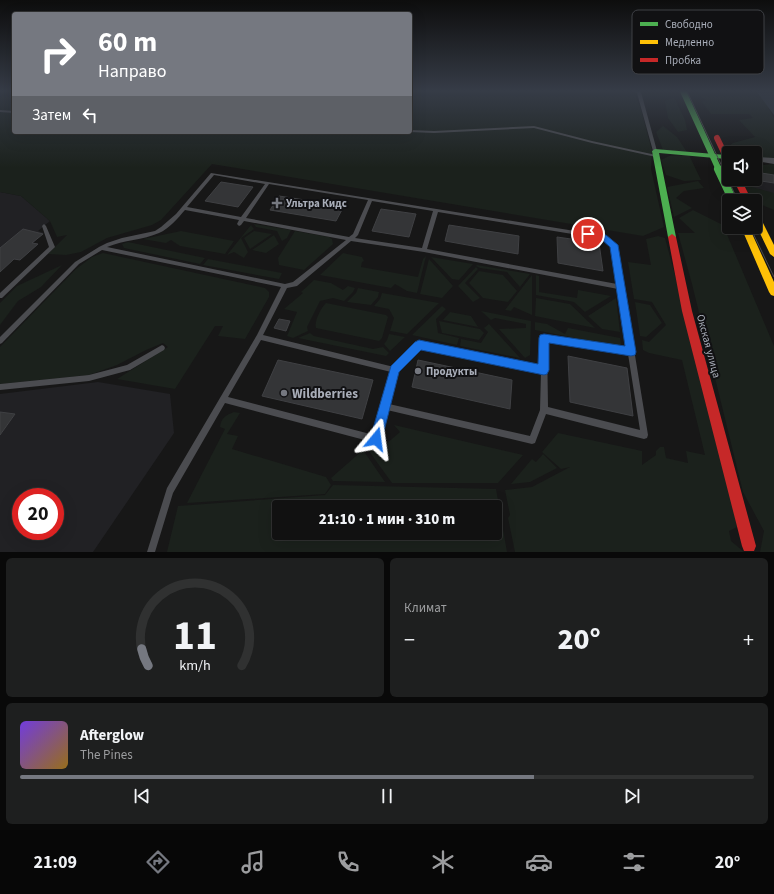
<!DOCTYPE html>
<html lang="ru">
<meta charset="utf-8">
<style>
:root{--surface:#111;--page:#1e1f1f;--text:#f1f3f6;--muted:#9c9d9f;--line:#303131;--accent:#757880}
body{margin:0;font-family:"Source Sans 3",sans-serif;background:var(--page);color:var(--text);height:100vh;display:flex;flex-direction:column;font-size:15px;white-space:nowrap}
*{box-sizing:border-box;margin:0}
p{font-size:13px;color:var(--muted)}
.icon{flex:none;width:22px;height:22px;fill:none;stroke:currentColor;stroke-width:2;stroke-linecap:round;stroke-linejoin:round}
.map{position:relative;height:552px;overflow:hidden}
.panel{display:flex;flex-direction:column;gap:6px;padding:6px;background:#090909;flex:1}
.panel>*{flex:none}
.hud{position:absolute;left:12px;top:12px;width:400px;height:122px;border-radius:4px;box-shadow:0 4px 16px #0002,0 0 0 1px var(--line);background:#757880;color:#fff;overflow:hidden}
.buttons{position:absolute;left:722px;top:146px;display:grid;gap:8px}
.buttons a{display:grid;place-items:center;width:40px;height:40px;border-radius:4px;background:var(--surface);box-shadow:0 4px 16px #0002,0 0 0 1px var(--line);font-size:20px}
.speed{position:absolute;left:12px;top:488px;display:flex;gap:8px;font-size:20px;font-weight:700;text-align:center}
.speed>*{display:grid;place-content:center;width:52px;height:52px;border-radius:50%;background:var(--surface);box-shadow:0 4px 16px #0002,0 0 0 1px var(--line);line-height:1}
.speed .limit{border:6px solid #d22;background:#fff;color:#111}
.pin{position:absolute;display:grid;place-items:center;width:34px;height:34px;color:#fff;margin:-17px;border:2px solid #fff;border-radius:50%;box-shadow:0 1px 4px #0007}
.me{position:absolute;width:44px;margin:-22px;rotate:16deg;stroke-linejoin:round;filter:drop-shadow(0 0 3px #0008)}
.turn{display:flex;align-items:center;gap:14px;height:84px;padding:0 20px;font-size:18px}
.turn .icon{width:52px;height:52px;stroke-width:2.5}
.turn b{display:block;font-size:28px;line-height:34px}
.then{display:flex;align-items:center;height:38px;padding:0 20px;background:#0003;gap:8px;font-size:15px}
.big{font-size:30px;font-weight:800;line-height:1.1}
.panel .widget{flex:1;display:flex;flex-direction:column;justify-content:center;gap:6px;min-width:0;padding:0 14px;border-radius:6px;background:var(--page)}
.panel .dial{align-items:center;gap:0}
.dial svg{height:104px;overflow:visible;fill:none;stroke:var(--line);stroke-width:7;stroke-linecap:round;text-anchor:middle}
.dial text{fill:var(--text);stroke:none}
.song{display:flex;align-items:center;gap:12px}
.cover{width:48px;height:48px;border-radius:6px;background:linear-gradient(135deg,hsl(260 70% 55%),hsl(40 70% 35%))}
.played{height:4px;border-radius:2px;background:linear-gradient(90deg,var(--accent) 70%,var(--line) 70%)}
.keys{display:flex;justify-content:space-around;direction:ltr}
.heat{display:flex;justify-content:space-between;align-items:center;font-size:22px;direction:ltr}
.panel .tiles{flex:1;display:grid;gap:6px;grid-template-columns:1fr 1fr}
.widget:last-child{grid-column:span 2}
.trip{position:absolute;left:272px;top:500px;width:230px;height:40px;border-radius:4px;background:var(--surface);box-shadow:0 4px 16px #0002,0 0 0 1px var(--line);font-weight:800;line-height:40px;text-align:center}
.menu{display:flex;height:64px;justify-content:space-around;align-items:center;background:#070707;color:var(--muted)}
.menu .icon{width:28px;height:28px}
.menu .active{color:var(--accent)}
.menu b{font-size:18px;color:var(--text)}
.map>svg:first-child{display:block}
.built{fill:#212124;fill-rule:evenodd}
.green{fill:#1b211c;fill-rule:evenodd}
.water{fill:#2a3239}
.building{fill:#343537;stroke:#3f4043}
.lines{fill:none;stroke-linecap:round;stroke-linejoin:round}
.lane{fill:#4b4c50;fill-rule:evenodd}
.street{fill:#4b4c50;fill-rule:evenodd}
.fast{fill:#4caf50;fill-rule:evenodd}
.slow{fill:#ffc107;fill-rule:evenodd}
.jam{fill:#c62828;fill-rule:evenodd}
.tram{stroke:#4b4c4f;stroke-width:1}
.fast-bridge-far1{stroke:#4caf50;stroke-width:6}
.fast-bridge{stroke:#4caf50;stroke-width:8}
.jam-bridge{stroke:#c62828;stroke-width:6}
.route{fill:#1a73e8;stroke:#114b97}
.poi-dot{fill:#757880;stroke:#111113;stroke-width:1.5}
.labels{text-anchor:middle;stroke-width:4;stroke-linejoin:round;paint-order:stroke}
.poi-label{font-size:11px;font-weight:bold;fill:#a8adb8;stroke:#111113;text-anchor:start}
.street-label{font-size:11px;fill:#a8adb8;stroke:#111113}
.near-poi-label{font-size:13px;font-weight:bold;fill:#a8adb8;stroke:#111113;text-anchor:start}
.key{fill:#111113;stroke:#3e4045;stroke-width:1}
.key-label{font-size:11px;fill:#a8adb8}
</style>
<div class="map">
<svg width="774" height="552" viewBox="0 0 774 552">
<rect width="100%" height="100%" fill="#171717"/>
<!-- built -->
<path class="built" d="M 774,175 L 774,195 L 752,191 L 746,179 L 755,179 Z
M 0,192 L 21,196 L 50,221 L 38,231 L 44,233 L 33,243 L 38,244 L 20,260 L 14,259 L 0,272 Z
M 98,382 L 170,394 L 174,433 L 93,552 L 0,552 L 0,394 ZM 21,497 L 55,497 L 55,531 L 21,531 Z"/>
<!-- green -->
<path class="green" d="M 0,91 L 14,91 L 14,132 L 410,132 L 410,91 L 616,91 L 634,93 L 640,106 L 652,151 L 651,169 L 664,227 L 643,236 L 212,164 L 161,220 L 152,225 L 107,238 L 81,252 L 66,255 L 48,254 L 67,235 L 57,237 L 50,221 L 21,196 L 0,192 Z
M 697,91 L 755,92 L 766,104 L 774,118 L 774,160 L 755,157 L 755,153 L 732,153 L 728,147 L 733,143 L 755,137 L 739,120 L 753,118 L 749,114 L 711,114 L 702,102 L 706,100 L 701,97 Z
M 674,97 L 685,120 L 687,130 L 678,132 L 668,118 L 665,101 Z
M 663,126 L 677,137 L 687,152 L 663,150 L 656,132 Z
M 689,155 L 701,180 L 684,181 L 666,175 L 661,160 L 669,156 Z
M 755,163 L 764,165 L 774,164 L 774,180 L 755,175 Z
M 698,181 L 704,188 L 684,191 L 676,198 L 692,208 L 674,217 L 667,187 Z
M 744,185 L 774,193 L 774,210 L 762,205 L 758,196 L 749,194 Z
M 693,210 L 723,225 L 774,346 L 774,552 L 760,552 L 764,531 L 743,492 L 692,284 L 678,233 L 695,233 L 679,218 Z
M 254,224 L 291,230 L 287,238 L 282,241 L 277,231 L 256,227 Z
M 251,225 L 254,229 L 241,238 L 248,252 L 244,258 L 234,252 L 227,255 Z
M 181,231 L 234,241 L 225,254 L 180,246 L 171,240 L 166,243 L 143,239 Z
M 254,231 L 272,234 L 250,249 L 244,238 Z
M 295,231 L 329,237 L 332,239 L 333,244 L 304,270 L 279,265 L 278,258 Z
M 274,235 L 279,244 L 266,253 L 252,250 Z
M 658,236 L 665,238 L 724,459 L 737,527 L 729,531 L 731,541 L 744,552 L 515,552 L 508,518 L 510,515 L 505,490 L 532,487 L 570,467 L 561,469 L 542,452 L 558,433 L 642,451 L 642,465 L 656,455 L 656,451 L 660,447 L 664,447 L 666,458 L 688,463 L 686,451 L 705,455 L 682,360 L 649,353 L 643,350 L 642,340 L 649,342 L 666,325 L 652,302 L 634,299 L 628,262 L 651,265 L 646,239 Z
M 128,242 L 205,258 L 200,264 L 124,248 L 122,244 Z
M 103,253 L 265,288 L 269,292 L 269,297 L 245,339 L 218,336 L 223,326 L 215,326 L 175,389 L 117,379 L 168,347 L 163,343 L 146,350 L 117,365 L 89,375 L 0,384 L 0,347 L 76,269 L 92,257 Z
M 343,253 L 362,257 L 364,261 L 362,262 L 361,267 L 418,277 L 423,259 L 426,256 L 417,293 L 407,291 L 395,284 L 391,288 L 320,275 Z
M 431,257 L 473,264 L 459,280 L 452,279 Z
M 208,259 L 282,273 L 279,279 L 203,265 Z
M 429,259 L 453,286 L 442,298 L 420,294 Z
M 62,265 L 41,287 L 18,301 L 0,325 L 0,303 L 17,286 Z
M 477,265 L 530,274 L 520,287 L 507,272 L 480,268 L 476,266 Z
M 476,267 L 478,269 L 465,283 L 480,298 L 473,302 L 458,286 Z
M 479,271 L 503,275 L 517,291 L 508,302 L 483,298 L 469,283 Z
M 532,275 L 532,315 L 514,307 L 511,311 L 505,310 Z
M 536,275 L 539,276 L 539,292 L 577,298 L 578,290 L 611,296 L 585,312 L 574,302 L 536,295 Z
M 314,280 L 331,283 L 343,290 L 348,286 L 355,288 L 353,292 L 344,301 L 333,298 L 320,301 L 307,327 L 308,331 L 293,338 L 287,336 L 297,312 L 284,309 L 303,293 L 301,292 Z
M 358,288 L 379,292 L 378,297 L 371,305 L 347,302 L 356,293 Z
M 382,293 L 439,303 L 407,334 L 390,331 L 394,318 L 389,309 L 374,306 L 380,299 Z
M 536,298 L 570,304 L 595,328 L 535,316 Z
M 616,298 L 620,332 L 602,329 L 588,316 Z
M 635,302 L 650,305 L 662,323 L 646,337 L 640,336 Z
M 326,303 L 386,315 L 388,317 L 382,338 L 379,341 L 316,328 C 314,321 321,308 326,303 Z
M 442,306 L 446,309 L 436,319 L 438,333 L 459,338 L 457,345 L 412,335 Z
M 481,311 L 531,321 L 530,355 L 525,358 L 499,329 L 526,328 L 526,324 L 495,318 L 491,320 Z
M 450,312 L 471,316 L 478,327 L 443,320 Z
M 439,321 L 480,329 L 484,333 L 479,340 L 442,333 Z
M 535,322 L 547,324 L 565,334 L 568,328 L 620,338 L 621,344 L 619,346 L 615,346 L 535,330 Z
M 489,324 L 520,358 L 460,346 L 461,339 L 481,343 L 488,332 L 484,328 Z
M 310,333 L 314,336 L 373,349 L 383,347 L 389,353 L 386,356 L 298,338 Z
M 389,334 L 405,337 L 390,351 L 384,344 L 387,340 Z
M 234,412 L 240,413 L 227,434 L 238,436 L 232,449 L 326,477 L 331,485 L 325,494 L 187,503 L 225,429 L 220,427 C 221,418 226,415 234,412 Z
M 394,425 L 523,455 L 498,483 L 392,483 L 366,447 L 379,439 L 385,445 L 400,432 Z
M 363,450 L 385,482 L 333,481 L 331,478 Z
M 543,454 L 557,468 L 530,482 L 511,484 L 532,459 L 536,462 Z
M 333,485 L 496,489 L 507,552 L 167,552 L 178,506 L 325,495 ZM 279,507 L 495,507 L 495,533 L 279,533 Z"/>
<!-- water -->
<path class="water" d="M 756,91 L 774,91 L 774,115 Z"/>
<!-- building -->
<path class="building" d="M 755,172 L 774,175 L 774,183 L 755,180 Z
M 221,182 L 253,187 L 238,207 L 205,201 Z
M 279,196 L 344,206 L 336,221 L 270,210 Z
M 381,209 L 416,214 L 409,237 L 372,231 Z
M 449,225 L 519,236 L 518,254 L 445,241 Z
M 23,229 L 43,234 L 32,243 L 38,244 L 20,260 L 14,259 L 0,272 L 0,248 Z
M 557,237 L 599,243 L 603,271 L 558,263 Z
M 279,319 L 290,321 L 286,331 L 274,328 Z
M 568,356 L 627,368 L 633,416 L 570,402 Z
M 278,360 L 373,380 L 362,419 L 262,396 Z
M 418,360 L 512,380 L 510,409 L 412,387 Z
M 0,412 L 15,414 L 0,435 Z"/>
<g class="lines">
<!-- lane -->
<path class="lane" d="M 632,91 L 639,91 L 641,92 L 657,151 L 656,152 L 655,152 L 653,151 L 637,93 Z
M 0,110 L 14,111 L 14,113 L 0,112 Z
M 534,126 L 592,141 L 656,155 L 658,156 L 656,157 L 592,143 L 534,128 L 434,133 L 409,132 L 410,130 L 434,131 Z
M 211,173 L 606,236 L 617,245 L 648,435 L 647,438 L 644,439 L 546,414 L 535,443 L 532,444 L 387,410 L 380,439 L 379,442 L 376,443 L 225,403 L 173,493 L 155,552 L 147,552 L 167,488 L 257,335 L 281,287 L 102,250 L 79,264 L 2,343 L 0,344 L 0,337 L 75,262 L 99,247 L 107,243 L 122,238 L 155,231 L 161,227 L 176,214 ZM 214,175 L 265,184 L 241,217 L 187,207 ZM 269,184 L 368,200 L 353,234 L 349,237 L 246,218 ZM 372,201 L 433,211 L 422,248 L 355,238 L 358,235 ZM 185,210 L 239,220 L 237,224 L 239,226 L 241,225 L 244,221 L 346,240 L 293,282 L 285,284 L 107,247 C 124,240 143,240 159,233 C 169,229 178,218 185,210 ZM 438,212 L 603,239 L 612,246 L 617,284 L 427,249 ZM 351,241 L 424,252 L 618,289 L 627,349 L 544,335 L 542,336 L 541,338 L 541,366 L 419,342 L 417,343 L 394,367 L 263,335 L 287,288 L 297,286 ZM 261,340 L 391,372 L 374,435 L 228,397 ZM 547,341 L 628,354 L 640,430 L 548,407 ZM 420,348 L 541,372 L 540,410 L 530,436 L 389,404 L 398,372 Z
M 44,224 L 46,226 L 55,247 L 54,248 L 2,298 L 0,298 L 0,293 L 49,247 L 42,226 Z
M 162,345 L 164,346 L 165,348 L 164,350 L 130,370 L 89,381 L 0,390 L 0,384 L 89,375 L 127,365 Z"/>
<!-- street -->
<path class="street" d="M 755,157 L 774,158 L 774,164 L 755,161 Z"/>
<!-- fast -->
<path class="fast" d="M 655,149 L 726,155 L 729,156 L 726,159 L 659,153 L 676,237 L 672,240 L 668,237 L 652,151 Z"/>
<!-- slow -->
<path class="slow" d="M 755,212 L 759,215 L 774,245 L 774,257 L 770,254 L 755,223 Z
M 741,227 L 749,227 L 774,282 L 774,296 L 771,295 L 769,292 Z"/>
<!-- jam -->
<path class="jam" d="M 733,179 L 741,179 L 752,201 L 744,201 Z
M 672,234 L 676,237 L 692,311 L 756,546 L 754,551 L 744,551 L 742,546 L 682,311 L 668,237 Z"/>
<!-- tram -->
<path class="tram" d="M 687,91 L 738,201
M 750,227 L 774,277"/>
<!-- fast-bridge-far1 -->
<path class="fast-bridge-far1" d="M 683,91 L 719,170"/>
<!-- fast-bridge -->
<path class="fast-bridge" d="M 718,169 L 733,201"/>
<!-- jam-bridge -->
<path class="jam-bridge" d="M 717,138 L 729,163"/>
</g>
<!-- sky -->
<linearGradient id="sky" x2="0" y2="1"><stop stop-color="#0d0d0d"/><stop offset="0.54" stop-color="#363c47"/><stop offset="1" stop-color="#363c47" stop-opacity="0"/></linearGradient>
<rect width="774" height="168" fill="url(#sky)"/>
<!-- route -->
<path class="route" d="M 588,231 L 606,235 L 618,245 L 636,352 L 635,355 L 631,356 L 549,343 L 549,370 L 547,374 L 544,375 L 421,350 L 399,372 L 382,439 L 380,444 L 376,445 L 371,444 L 370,439 L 391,366 L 415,342 L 419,340 L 538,364 L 539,338 L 540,335 L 544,334 L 625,346 L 610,247 L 601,239 L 585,236 L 584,234 L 585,232 Z"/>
<!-- markers -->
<g class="poi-dot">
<path d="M275 197h4v4h4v4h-4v4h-4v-4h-4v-4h4z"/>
<circle cx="418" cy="371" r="4"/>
<circle cx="284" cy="393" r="4"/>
</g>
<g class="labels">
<!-- poi labels -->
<g class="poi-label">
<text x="286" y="207">Ультра Кидс</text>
<text x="426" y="375">Продукты</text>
</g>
<!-- street labels -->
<g class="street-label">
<text transform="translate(709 346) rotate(75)" y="4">Окская улица</text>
</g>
<!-- near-poi labels -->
<g class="near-poi-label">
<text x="292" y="398">Wildberries</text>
</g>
</g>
<!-- legend -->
<rect x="632" y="10" width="132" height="64" rx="6" class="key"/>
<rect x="640" y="22" width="18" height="4" fill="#4caf50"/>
<rect x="640" y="40" width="18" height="4" fill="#ffc107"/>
<rect x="640" y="58" width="18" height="4" fill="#c62828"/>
<g class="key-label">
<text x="665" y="28">Свободно</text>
<text x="665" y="46">Медленно</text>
<text x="665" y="64">Пробка</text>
</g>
</svg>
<div class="buttons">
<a><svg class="icon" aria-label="sound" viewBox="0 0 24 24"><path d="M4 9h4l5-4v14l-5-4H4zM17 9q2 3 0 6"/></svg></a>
<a><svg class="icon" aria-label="layers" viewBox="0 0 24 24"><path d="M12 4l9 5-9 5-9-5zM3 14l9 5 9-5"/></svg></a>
</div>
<div class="speed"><div class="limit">20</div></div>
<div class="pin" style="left:588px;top:234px;background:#d93025"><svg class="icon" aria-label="arrive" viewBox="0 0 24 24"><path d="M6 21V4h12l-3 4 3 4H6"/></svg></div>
<svg class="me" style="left:376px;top:439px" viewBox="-20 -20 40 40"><path d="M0-17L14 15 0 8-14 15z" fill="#1a73e8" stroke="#fff" stroke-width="4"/></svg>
<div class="trip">21:10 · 1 мин · 310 m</div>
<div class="hud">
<div class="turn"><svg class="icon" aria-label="right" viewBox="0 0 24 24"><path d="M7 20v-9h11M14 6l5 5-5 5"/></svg><div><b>60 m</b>Направо</div></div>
<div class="then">Затем<svg class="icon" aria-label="left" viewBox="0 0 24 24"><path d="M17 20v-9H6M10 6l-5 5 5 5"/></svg></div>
</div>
</div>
<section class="panel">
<div class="tiles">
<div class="widget dial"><svg viewBox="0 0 100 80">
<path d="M14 69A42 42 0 1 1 86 69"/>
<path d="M14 69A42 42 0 0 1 9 56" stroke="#757880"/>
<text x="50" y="56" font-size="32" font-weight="700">11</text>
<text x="50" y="72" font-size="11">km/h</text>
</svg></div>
<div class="widget"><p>Климат</p>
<div class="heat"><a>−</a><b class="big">20°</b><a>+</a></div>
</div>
<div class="widget">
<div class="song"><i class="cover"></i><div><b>Afterglow</b><p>The Pines</p></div></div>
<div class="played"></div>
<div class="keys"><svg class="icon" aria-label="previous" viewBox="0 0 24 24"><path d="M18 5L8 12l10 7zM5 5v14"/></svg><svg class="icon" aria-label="pause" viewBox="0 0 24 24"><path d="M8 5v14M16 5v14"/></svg><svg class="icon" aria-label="next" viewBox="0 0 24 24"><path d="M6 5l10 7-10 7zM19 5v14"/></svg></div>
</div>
</div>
</section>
<nav class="menu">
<b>21:09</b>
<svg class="icon active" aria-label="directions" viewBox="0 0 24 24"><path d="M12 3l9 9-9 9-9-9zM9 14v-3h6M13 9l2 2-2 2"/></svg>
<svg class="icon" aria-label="music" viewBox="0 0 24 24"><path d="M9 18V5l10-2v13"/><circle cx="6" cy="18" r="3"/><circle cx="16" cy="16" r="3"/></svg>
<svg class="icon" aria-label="phone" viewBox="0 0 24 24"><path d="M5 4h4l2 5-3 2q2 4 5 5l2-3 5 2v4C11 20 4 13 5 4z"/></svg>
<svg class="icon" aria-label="climate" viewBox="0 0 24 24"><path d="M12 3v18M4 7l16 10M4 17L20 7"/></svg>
<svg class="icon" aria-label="car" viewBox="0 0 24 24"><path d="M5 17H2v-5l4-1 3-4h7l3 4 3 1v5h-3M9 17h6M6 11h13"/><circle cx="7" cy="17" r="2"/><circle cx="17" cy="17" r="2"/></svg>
<svg class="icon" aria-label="filters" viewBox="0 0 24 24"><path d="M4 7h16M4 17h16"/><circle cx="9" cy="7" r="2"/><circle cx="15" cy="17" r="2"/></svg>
<b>20°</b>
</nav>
